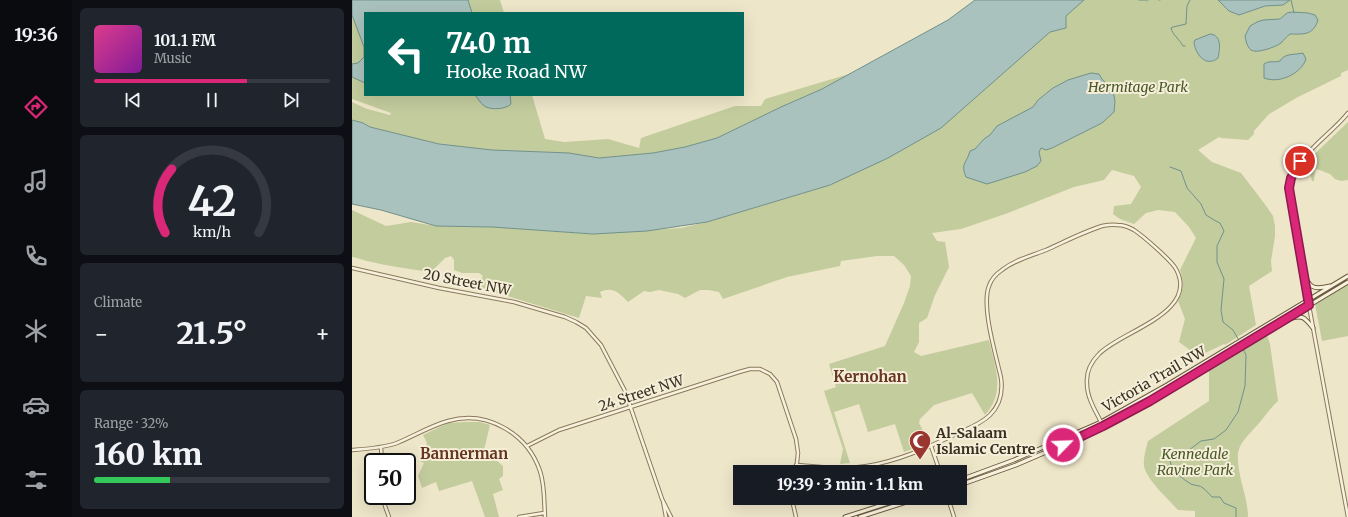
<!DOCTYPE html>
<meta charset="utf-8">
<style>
:root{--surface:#171b24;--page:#20242c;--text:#f1f3f6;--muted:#9ea1a6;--line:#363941;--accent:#db2777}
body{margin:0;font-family:Merriweather,serif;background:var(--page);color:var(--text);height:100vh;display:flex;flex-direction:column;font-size:15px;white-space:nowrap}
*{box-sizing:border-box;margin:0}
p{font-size:13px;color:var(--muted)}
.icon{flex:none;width:22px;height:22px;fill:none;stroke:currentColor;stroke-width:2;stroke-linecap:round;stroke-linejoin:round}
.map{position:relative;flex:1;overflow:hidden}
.sheet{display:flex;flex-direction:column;gap:8px;padding:8px;background:#0d0f14;width:280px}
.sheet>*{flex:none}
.guide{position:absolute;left:12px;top:12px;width:380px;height:84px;border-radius:0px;box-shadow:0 4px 16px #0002;background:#00695c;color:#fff;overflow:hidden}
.speed{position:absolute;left:12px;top:453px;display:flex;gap:8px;font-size:20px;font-weight:700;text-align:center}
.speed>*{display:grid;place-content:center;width:52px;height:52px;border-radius:50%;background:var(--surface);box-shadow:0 4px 16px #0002;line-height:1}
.speed .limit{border:2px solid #111;border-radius:6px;background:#fff;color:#111}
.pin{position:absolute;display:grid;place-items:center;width:34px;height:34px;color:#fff;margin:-17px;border:2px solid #fff;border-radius:50%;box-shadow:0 1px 4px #0007}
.me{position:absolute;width:44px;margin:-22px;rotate:66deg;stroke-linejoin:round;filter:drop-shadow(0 0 3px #0008)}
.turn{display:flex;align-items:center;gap:14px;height:84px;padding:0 16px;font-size:18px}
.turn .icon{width:52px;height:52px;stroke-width:2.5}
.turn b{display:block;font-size:28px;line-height:34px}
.big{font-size:30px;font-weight:800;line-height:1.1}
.sheet .tile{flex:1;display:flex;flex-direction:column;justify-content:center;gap:6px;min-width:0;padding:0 14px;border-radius:6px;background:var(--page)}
.sheet .dial{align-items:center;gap:0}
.dial svg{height:104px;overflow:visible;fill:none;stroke:var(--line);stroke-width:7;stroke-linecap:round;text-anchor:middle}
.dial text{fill:var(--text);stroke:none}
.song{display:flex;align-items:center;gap:12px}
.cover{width:48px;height:48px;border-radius:6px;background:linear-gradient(135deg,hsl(330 70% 55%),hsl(290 70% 35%))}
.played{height:4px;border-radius:2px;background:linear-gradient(90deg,var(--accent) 65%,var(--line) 65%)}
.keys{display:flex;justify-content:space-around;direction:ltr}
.heat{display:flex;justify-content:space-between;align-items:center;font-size:22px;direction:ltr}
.charge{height:6px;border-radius:3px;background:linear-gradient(90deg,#34c759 32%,var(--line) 0)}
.trip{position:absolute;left:381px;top:465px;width:234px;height:40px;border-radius:0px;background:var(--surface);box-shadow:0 4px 16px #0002;font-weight:800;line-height:40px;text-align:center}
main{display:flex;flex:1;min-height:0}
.tabs{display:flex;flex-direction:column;width:72px;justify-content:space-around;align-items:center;background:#090b0e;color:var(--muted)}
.tabs .icon{width:28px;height:28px}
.tabs .current{color:var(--accent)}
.tabs b{font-size:18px;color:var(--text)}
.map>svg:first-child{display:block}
.green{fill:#c3cc9d}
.water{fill:#aac2bd;stroke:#70918b}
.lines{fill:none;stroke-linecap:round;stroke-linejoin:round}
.stream{stroke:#70918b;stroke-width:1}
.tertiary-casing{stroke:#8a795e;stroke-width:4.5}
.secondary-casing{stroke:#6c5a41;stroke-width:5}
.tertiary{stroke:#f8f2dd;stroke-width:2.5}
.secondary{stroke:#f8f2dd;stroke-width:3}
.route-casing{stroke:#8e194d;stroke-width:10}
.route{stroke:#db2777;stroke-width:7}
.labels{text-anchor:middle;stroke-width:4;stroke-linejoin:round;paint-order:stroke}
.park-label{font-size:14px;font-style:italic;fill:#485728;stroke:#f5efd9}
.street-label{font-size:14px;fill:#3b3021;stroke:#f5efd9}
.poi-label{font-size:14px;font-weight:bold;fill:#3b3021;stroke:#f5efd9;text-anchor:start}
.neighbourhood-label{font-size:15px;font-weight:bold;fill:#673521;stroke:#f5efd9}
</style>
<main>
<nav class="tabs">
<b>19:36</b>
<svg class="icon current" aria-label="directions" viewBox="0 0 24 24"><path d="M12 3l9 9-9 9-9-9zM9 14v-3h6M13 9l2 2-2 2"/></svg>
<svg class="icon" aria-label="music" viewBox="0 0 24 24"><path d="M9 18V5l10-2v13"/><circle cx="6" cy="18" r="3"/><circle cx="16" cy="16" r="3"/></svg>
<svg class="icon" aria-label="phone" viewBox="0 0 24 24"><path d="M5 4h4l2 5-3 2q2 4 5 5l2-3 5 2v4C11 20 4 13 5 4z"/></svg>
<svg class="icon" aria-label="climate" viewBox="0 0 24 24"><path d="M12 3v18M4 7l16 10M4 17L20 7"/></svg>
<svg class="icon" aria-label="car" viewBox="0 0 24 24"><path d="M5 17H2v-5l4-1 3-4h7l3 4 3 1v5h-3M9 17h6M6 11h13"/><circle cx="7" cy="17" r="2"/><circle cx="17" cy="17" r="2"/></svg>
<svg class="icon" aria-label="filters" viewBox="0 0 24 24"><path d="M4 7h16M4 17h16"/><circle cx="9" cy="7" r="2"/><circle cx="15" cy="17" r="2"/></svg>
</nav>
<section class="sheet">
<div class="tile">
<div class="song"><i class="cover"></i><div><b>101.1 FM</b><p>Music</p></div></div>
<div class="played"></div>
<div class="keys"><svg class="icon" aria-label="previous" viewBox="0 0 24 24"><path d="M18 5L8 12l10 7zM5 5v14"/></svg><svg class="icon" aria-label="pause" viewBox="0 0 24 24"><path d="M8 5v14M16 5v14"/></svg><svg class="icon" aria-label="next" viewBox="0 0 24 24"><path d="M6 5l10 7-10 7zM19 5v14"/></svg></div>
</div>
<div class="tile dial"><svg viewBox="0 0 100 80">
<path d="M14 69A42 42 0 1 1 86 69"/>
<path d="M14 69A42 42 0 0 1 19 20" stroke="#db2777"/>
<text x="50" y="56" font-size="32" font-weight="700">42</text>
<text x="50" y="72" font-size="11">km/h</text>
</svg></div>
<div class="tile"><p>Climate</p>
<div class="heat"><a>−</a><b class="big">21.5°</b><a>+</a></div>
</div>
<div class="tile"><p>Range · 32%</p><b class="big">160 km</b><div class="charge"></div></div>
</section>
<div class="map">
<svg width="996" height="517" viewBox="0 0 996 517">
<rect width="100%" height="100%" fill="#eee6c9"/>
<!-- green -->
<path class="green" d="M 0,0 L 148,0 L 152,13 L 13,13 L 13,95 L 180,95 L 193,139 L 212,142 L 256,139 L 287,148 L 289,138 L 383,106 L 409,106 L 413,99 L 497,74 L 470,89 L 429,107 L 365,138 L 333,147 L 301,153 L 247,158 L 217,153 L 140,150 L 87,144 L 18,127 L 11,123 L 0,120 L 0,102 L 15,109 L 38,115 L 39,113 L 0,99 Z
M 731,0 L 996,0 L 996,70 L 989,73 L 989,76 L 946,97 L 917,114 L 902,131 L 902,134 L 896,140 L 869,138 L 867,137 L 846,150 L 860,162 L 889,173 L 912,203 L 921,216 L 923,226 L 923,236 L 919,261 L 920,271 L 897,286 L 904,325 L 873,345 L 872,344 L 849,355 L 838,350 L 827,342 L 833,319 L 826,301 C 832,291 832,281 828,270 L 844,238 L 837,227 L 823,212 L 806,210 L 794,213 L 782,224 L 768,219 L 761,214 L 762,206 L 779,204 L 789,187 L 782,176 L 760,170 L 752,180 L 722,187 L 656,213 L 609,229 L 580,233 L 585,241 L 593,242 L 597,267 L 583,295 L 575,318 L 567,323 L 567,342 L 562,352 L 569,356 L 637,340 C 643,367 654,392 633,415 L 620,393 L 582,405 L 568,419 L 567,423 L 577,443 L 552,452 L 543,424 L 516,432 L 507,404 L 482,412 L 498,463 L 488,464 L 491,449 L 472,391 L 484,387 L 477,364 L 533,346 L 552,303 L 558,286 L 559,276 L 552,265 L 542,256 L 525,256 L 489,261 L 488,266 L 435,277 L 371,299 L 367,292 L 356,290 L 348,290 L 333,298 L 326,294 L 307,290 L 298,292 L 292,291 L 276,302 C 267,293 261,286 248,292 L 250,298 L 234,296 L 227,318 L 123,286 L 131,276 L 127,273 L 110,273 L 102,270 L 102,260 L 99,256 L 93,258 L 79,272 C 57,269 36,266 15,261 C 9,260 8,258 0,257 L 0,210 L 34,226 L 59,222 L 84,226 L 140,227 L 241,234 L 329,228 L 355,222 L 478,185 L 698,32 L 714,28 L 714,16 Z
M 996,122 L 996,180 L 989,181 L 983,179 L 978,174 L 965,169 L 963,170 L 962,181 L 960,181 L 956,166 L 951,165 Z
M 996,285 L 996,336 L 970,341 L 963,304 Z
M 915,335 L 918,344 L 926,401 C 919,407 914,415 908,422 C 886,447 882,446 889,480 C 892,492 896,505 896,517 L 843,517 L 843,511 L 826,510 C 817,500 794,479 792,466 C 791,458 794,449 796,441 L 857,401 L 857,368 Z
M 113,422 L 128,422 L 138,425 L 132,450 L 151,466 L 151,476 L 147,479 L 151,490 L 141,494 L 147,517 L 133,517 L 120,481 L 87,491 L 84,482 L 70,488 L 66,476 L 72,463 L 68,461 L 75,443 L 71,435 L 96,423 Z"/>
<!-- water -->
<path class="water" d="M 0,0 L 116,0 L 120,13 L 13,13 L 13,83 L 0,77 L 0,64 L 6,63 L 12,57 L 12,47 L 0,15 Z
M 623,0 L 732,0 L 714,16 L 714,28 L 698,32 L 589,128 L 536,158 L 478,185 L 355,222 L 295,231 L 241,234 L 140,227 L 84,226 L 29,210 L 0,204 L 0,120 L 11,123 L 18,127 L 87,144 L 140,150 L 217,153 L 247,158 L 301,153 L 333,147 L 365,138 L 429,107 L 470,89 L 596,20 Z
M 866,0 L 938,0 L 931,5 L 913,6 L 887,15 L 877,11 Z
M 940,12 L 956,13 L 963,15 L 966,20 C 961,36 951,34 938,34 C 934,37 932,40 929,43 C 924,47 904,54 899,50 C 895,47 894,41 893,36 L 898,26 L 905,22 L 911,20 L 928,19 L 935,13 Z
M 858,34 C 870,35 868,49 866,58 C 854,68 843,54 842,42 L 843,40 Z
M 951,53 L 954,59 C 949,74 927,84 912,78 L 912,64 C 918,60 922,63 928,61 C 932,53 943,55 951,53 Z
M 739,73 L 747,74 L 750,79 L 761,91 L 763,101 L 762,112 L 750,123 L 700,148 L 694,150 L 689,148 L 687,152 L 689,161 L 685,166 L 673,172 L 635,184 L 614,177 C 608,163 615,163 618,151 L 623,149 L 632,139 L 638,135 L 645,126 L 681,107 L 686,100 L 701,88 L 716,80 Z
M 123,95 L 158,95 L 159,104 C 154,109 141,110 134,107 C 130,105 126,99 123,95 Z"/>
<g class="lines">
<!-- stream -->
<path class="stream" d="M 787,0 L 796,0
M 807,0 L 808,0
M 939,0 L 942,13
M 833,46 L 831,46 C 828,40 820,34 819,28 L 821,27 L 834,24 L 835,6 L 838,0
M 818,167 L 829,171 L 835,188 L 849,204 L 854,215 L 862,220 L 868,223 L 872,231 L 865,246 L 865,262 L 872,279 L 869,310 L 871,322 L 881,330 L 889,344
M 884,517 L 884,508 L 872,503 L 868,497 L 860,497 C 857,494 854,490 851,488 C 848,485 843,486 839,484 C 829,478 812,465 820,452 L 837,450 L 849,441 L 862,439 L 874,430 L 886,412 L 893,386 L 894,355 L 890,347"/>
<!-- tertiary casing -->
<g class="tertiary-casing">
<path id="tertiary" d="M 0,268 L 87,288 L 162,302 L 213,317 L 224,322 L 234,328 L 249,345 L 273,391 L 310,499 L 319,517
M 175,446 L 207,430 L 387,372 L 398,369 L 408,369 L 418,374 L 425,382 L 444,439 L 446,453 L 444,472
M 579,446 L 588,472
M 29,447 L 30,462
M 0,450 C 15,449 31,448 45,443 C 62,436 78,426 96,421 C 135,410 175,433 188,471 C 193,486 192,502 193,517
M 444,465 C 468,467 491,470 515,466 C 546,461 575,448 604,434 C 615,429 629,424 638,415 C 648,405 651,392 649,378 C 644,355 629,307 637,286 C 639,280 644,274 650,270 C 662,260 679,256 694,250 C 712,242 731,232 750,226 C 755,225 759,224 765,225 C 771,225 777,227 782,230 C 791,236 819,260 824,269 C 848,313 769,331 747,354 C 739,362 734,373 735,384 C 735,399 745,413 751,426
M 32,496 L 33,506 L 37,517
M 441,498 L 441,504 L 444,517
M 596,498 L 602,517
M 311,501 L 314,517
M 167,517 L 192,513
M 996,517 L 943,230 C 941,216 936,200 938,187 C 942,156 978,136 996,113"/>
</g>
<!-- secondary casing -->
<g class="secondary-casing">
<path id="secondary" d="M 951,273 C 958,288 961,290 978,286
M 937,319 C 951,314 953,318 961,328
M 608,480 L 662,460 L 749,422 L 815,385 L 996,276
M 608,485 L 664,465 L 722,440 L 751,426 L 798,401 L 996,282
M 493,517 L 552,498
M 508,517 L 567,498"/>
</g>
<!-- tertiary -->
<use href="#tertiary" class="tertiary"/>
<!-- secondary -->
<use href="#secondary" class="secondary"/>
</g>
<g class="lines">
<!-- route casing -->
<g class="route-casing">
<path id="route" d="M 711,445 L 751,426 L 798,401 L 957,305 L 937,188 L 939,178 L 948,161"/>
</g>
<!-- route -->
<use href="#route" class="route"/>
</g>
<!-- icons -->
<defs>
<g id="mosque-pin" transform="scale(1.15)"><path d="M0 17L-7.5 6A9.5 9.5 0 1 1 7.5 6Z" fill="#98362f" stroke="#f5efd9"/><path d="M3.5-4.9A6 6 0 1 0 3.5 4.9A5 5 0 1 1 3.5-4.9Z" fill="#fff"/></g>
</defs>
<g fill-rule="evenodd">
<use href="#mosque-pin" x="568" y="441"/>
</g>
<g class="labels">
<!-- park labels -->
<g class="park-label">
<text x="786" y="92">Hermitage Park</text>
<text x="843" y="459">Kennedale<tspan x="843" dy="16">Ravine Park</tspan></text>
</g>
<!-- street labels -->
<g class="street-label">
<text transform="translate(115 282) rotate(11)" y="5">20 Street NW</text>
<text transform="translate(802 379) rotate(-30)" y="5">Victoria Trail NW</text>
<text transform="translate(289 393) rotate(-18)" y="5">24 Street NW</text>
</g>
<!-- poi labels -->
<g class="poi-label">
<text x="584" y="438">Al-Salaam<tspan x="584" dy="16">Islamic Centre</tspan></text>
</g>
<!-- neighbourhood labels -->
<g class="neighbourhood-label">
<text x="518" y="382">Kernohan</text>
<text x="112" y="459">Bannerman</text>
</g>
</g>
</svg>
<div class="speed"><div class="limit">50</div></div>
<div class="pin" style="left:948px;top:161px;background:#d93025"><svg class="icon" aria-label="arrive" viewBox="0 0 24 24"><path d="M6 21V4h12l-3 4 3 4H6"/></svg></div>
<svg class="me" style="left:711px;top:445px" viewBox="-20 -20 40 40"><circle r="17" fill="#db2777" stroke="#fff" stroke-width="3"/><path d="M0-11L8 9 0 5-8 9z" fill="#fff"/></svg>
<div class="trip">19:39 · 3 min · 1.1 km</div>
<div class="guide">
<div class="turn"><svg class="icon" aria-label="left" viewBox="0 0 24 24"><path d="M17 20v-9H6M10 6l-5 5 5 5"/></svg><div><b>740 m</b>Hooke Road NW</div></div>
</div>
</div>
</main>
